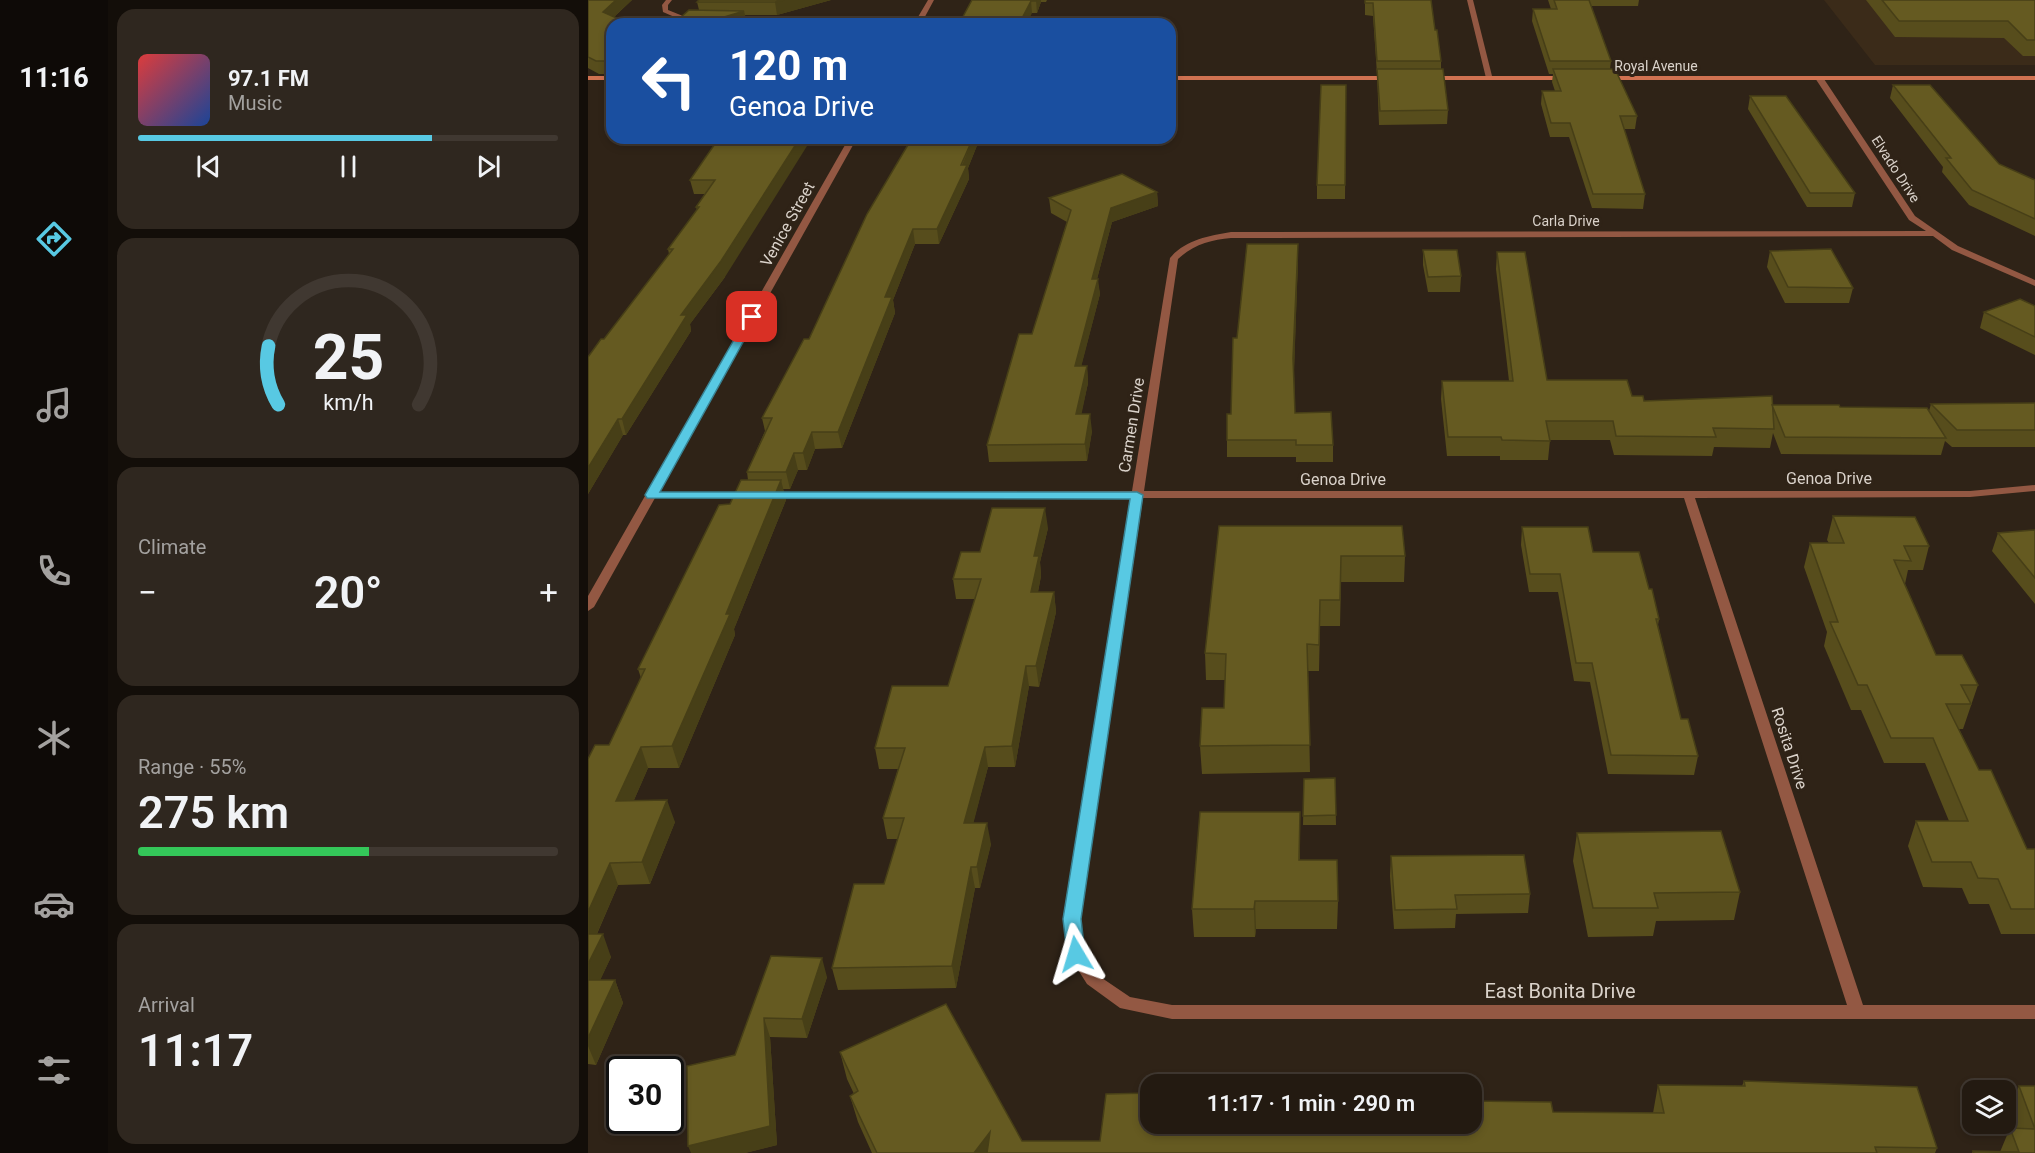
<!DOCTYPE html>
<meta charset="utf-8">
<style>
:root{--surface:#231a11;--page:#2f271f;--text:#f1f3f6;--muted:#a3a19f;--line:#403831;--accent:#58c9e3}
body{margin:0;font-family:Roboto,sans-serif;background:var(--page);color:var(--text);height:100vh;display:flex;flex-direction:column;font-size:22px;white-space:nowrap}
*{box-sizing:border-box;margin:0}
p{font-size:20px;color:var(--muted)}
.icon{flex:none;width:33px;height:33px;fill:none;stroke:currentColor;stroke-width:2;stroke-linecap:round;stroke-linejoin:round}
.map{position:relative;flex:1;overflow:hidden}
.drawer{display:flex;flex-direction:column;gap:9px;padding:9px;background:#130e09;width:480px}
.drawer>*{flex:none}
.banner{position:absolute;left:18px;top:18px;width:570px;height:126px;border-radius:18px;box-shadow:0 3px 9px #0003,0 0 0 2px var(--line);background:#1a4fa0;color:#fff;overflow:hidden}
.tools{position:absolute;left:1374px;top:1080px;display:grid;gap:12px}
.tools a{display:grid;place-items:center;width:54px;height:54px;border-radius:12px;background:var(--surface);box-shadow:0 3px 9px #0003,0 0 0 2px var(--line);font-size:30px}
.speed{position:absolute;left:18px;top:1056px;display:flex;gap:12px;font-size:30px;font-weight:700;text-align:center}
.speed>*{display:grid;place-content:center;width:78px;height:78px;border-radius:50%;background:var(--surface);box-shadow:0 3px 9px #0003,0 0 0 2px var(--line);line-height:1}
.speed .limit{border:3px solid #111;border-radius:9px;background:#fff;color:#111}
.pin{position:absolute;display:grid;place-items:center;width:51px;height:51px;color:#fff;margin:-26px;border-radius:12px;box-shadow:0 3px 9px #0006}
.me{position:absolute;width:66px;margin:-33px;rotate:353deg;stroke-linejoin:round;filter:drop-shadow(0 0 4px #0008)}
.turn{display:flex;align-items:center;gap:21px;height:126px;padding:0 24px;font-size:27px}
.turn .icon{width:78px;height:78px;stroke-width:2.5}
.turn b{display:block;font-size:42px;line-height:51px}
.big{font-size:45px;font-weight:600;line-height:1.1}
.drawer .card{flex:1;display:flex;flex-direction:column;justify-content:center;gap:9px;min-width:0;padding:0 21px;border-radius:18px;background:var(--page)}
.drawer .dial{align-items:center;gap:0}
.dial svg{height:156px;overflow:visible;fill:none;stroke:var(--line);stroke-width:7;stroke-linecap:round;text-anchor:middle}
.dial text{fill:var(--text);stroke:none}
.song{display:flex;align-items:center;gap:18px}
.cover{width:72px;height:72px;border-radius:9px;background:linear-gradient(135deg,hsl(0 70% 55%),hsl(220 70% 35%))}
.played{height:6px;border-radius:3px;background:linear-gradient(90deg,var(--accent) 70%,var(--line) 70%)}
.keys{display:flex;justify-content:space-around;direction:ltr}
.heat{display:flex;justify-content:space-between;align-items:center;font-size:33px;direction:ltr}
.charge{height:9px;border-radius:4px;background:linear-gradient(90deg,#34c759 55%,var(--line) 0)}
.trip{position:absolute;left:552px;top:1074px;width:342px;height:60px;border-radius:18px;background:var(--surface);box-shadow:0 3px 9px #0003,0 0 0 2px var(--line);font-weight:600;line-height:60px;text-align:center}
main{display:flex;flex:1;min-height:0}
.dock{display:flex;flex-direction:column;width:108px;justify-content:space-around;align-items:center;background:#0e0a07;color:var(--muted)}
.dock .icon{width:42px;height:42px}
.dock .current{color:var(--accent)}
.dock b{font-size:27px;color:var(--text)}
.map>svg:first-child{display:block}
.built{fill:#3b2b19}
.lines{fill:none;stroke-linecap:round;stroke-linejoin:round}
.street{fill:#935843;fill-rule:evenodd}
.secondary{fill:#d07251;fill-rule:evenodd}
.wall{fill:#574d1c}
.shaded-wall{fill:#473f17}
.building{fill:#655a21;stroke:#473f17;stroke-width:1.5}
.route{fill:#58c9e3;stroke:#398394;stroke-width:1.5}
.labels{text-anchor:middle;stroke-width:6;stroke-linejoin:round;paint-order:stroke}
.far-street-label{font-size:14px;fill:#dad2ca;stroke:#2f2317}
.street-label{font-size:16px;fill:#dad2ca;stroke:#2f2317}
.near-street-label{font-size:20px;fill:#dad2ca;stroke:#2f2317}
</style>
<main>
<nav class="dock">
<b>11:16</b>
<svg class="icon current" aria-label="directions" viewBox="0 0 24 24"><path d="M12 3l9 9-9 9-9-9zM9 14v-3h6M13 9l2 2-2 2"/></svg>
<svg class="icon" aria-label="music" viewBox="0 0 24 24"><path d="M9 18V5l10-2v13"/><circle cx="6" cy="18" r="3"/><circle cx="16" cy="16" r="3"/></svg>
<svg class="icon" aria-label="phone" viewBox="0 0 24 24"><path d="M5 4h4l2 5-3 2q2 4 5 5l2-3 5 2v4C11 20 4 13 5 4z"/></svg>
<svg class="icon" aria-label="climate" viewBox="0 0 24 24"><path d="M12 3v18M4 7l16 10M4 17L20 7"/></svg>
<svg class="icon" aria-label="car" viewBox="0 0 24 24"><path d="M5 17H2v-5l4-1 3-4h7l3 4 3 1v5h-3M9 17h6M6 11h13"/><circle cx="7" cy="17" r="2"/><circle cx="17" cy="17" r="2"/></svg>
<svg class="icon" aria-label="filters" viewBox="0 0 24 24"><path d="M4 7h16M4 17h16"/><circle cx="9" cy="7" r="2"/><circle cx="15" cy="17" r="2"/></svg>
</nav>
<section class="drawer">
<div class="card">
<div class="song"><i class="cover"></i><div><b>97.1 FM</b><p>Music</p></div></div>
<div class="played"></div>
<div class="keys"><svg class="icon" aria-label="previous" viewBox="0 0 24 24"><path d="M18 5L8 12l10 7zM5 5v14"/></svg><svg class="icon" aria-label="pause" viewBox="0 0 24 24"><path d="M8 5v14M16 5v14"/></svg><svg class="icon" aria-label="next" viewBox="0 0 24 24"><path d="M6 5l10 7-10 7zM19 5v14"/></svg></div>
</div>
<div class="card dial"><svg viewBox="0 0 100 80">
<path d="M14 69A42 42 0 1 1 86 69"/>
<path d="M14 69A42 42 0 0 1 9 39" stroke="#58c9e3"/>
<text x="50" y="56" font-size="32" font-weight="700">25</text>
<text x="50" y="72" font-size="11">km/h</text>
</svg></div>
<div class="card"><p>Climate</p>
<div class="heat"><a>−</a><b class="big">20°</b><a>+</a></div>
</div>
<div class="card"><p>Range · 55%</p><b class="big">275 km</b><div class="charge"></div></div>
<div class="card"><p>Arrival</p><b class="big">11:17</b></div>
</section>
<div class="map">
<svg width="1447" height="1153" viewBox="0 0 1447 1153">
<rect width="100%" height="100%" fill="#2f2317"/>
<!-- built -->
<path class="built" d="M 1236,0 L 1447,0 L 1447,65 L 1287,65 Z"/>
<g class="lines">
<!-- street -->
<path class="street" d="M 78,0 L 84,0 L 80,5 L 80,10 L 95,16 L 112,19 C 100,24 87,17 75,12 L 74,5 Z
M 340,0 L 346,0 L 333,24 L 327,24 L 328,21 L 142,21 L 139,19 L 142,17 L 330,17 Z
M 879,0 L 885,0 L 905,80 L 898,78 Z
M 1228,76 L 1234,76 L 1327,216 L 1370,246 L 1447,280 L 1447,286 L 1364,250 L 1345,236 L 643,238 C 623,240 606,244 590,259 L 556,491 L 1382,491 L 1447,485 L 1447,491 L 1382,497 L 1107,498 L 1275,1005 L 1447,1005 L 1447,1019 L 584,1019 L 532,1008 L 499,984 L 480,954 L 476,919 L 543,498 L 183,498 L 177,495 L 179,493 L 544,491 L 582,258 C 597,240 620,236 643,232 L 1338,231 L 1321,220 L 1227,78 ZM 555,498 L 1096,498 L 1259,1005 L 584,1005 L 542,997 L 511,976 L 496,953 L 492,919 Z
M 261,138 L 269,138 L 71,492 L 162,492 L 168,495 L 162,498 L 67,498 L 6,607 L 0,611 L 0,596 Z"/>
<!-- secondary -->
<path class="secondary" d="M 0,76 L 24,76 L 24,80 L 0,80 Z
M 582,76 L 803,76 L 807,78 L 803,80 L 582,80 Z
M 838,76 L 980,76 L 984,78 L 980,80 L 841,80 L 837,78 Z
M 1012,76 L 1447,76 L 1447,80 L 1015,80 L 1011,78 Z"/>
</g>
<!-- wall -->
<path class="wall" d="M 0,0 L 44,0 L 26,17 L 24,24 L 24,74 L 11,74 L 0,68 Z
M 111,0 L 243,0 L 189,15 L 157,15 L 158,21 L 85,24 L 111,10 L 109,2 Z
M 384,0 L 459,0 L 458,2 L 453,2 L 449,13 L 444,13 Z
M 777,0 L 847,30 L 853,61 L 853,69 L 860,110 L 859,124 L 791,125 L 789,74 L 785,16 L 777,15 Z
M 960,0 L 1051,0 L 1050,6 L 1003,6 L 1023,61 L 1022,69 L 1049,116 L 1047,129 L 1036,129 L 1057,194 L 1055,209 L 1004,208 L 981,137 L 962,137 L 953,104 L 954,91 L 967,91 L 964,82 L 965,74 L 961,74 L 944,21 L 945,9 L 963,9 Z
M 1278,0 L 1447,0 L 1447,56 L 1435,56 L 1416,38 L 1307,37 Z
M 758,85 L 757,199 L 729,199 L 729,185 Z
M 1305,85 L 1411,164 L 1447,180 L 1447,236 L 1381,205 L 1354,172 L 1355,167 L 1302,98 Z
M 1162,96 L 1267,193 L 1264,207 L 1219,207 L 1160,109 Z
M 131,138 L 137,277 L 102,324 L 103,331 L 38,435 L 35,435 L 0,494 L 0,357 L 16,339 L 81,254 L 80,249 L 109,210 L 108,207 L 117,194 L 106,194 L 102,180 Z
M 324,138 L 392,138 L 380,168 L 381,179 L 351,244 L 327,244 L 305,300 L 307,313 L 254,448 L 227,449 L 219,470 L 210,470 L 202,489 L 195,489 L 198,500 L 146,629 L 147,635 L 91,768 L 60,768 L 46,800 L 87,822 L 62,884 L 30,885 L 9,934 L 23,957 L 12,980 L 27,980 L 35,1003 L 8,1065 L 0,1064 L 0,759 L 21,745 L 53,678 L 50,669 L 142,504 L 160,480 L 159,472 L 177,431 L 174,418 L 221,339 Z
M 569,192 L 570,206 L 524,222 L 509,279 L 512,294 L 493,366 L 499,366 L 500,383 L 493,414 L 504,431 L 499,461 L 401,462 L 399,445 L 444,334 L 479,222 L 463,213 L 461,198 Z
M 835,250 L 873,276 L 872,292 L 840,292 L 835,265 Z
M 1182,251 L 1265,288 L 1261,303 L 1197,303 L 1179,267 Z
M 909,252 L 959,380 L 1044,396 L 1056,401 L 1252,407 L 1341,411 L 1343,404 L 1447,403 L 1447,447 L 1364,447 L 1357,441 L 1353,455 L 1193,454 L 1185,433 L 1182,448 L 1126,447 L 1124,456 L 1026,455 L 1022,440 L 962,440 L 960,460 L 912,460 L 912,456 L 859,456 L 853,399 L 854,381 L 921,381 L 908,269 Z
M 710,259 L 706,369 L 707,413 L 745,445 L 745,462 L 708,462 L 708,457 L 639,457 L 639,440 L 643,414 L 649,338 Z
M 1447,306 L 1447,355 L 1392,328 L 1396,312 Z
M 1245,516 L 1341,546 L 1335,570 L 1320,570 L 1317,584 L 1348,655 L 1390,685 L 1375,729 L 1371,729 L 1391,770 L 1439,849 L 1447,849 L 1447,934 L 1413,934 L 1401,904 L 1381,904 L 1374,888 L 1335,887 L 1320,846 L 1328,821 L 1361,821 L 1337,763 L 1296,763 L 1273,710 L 1263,710 L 1236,646 L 1239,632 L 1216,567 L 1222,543 L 1241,543 L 1239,540 Z
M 631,526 L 817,556 L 816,582 L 753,582 L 752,626 L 732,626 L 731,671 L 720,671 L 722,772 L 614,774 L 612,746 L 636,708 L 637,680 L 618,680 L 617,653 Z
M 934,527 L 1005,552 L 1061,589 L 1071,619 L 1070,625 L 1093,719 L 1110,756 L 1106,775 L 1020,774 L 1002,682 L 986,681 L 970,592 L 941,592 L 933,545 Z
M 460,528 L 452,562 L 453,576 L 450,592 L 466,592 L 468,612 L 451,687 L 441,686 L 427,767 L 400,767 L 385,823 L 403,844 L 392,888 L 387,888 L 368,988 L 250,990 L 244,968 L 296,884 L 310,839 L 299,839 L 295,818 L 310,769 L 291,769 L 287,748 L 360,686 L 387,599 L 368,599 L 365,579 L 392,552 Z
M 1447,530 L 1447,604 L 1404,551 L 1410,533 Z
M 747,778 L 748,825 L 715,825 L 716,779 Z
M 712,812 L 712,860 L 750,901 L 749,929 L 668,929 L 667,937 L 606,937 L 604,909 Z
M 989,833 L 1152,892 L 1146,920 L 1068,921 L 1065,936 L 1000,937 L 985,861 Z
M 803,856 L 942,894 L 940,913 L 868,914 L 867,928 L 806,929 L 802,876 Z
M 183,956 L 239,977 L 219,1038 L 182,1037 L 189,1145 L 157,1153 L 103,1153 L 147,1055 Z
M 252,1052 L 434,1141 L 512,1141 L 562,1124 L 965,1112 L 1065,1113 L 1070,1085 L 1154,1086 L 1156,1081 L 1349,1148 L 1347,1153 L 284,1153 L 270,1122 L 262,1096 L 266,1094 L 259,1079 Z
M 1431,1086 L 1447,1086 L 1447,1153 L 1384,1153 L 1385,1151 L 1412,1152 L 1422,1128 L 1427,1128 L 1421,1110 Z"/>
<!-- shaded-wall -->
<path class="shaded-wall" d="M 28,0 L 44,0 L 18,24 L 15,12 Z
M 196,0 L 243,0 L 189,15 L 187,2 Z
M 448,0 L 453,0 L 453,2 L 449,13 Z
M 443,1 L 444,13 L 439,24 L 431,24 Z
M 156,11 L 159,23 L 123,21 Z
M 212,138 L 224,138 L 137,277 L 102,324 L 103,331 L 38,435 L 34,419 L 93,315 Z
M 385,138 L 392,138 L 380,168 L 381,179 L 351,244 L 349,229 Z
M 569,192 L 570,206 L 524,222 L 505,294 L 504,279 L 523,208 Z
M 325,229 L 327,244 L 305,300 L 307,313 L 254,448 L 250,432 L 297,297 Z
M 710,244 L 710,259 L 706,374 L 705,358 Z
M 510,279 L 512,294 L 489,383 L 487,366 Z
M 499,366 L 500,383 L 490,431 L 488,414 Z
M 502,414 L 504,431 L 499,461 L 497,444 Z
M 30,419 L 35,435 L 0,494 L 0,468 Z
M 224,432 L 227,449 L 219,470 L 215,453 Z
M 206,453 L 210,470 L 202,489 L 198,472 Z
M 193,480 L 198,500 L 146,629 L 147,635 L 91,768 L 84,746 Z
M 457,508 L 460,528 L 452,562 L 453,576 L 446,612 L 443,592 L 446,556 Z
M 466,592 L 468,612 L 451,687 L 448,666 Z
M 438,666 L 441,686 L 427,767 L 424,746 Z
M 53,747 L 60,768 L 36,823 L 28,801 Z
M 397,747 L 400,767 L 380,844 L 376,823 Z
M 79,800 L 87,822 L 62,884 L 54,862 Z
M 399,823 L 403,844 L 392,888 L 389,867 Z
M 22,863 L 30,885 L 0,954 L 0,912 Z
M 383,867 L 387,888 L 368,988 L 364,966 Z
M 667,901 L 668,929 L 667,937 L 666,909 Z
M 15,934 L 23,957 L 2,1002 L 0,998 L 0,964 Z
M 234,958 L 239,977 L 219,1038 L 214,1019 Z
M 27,980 L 35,1003 L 8,1065 L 0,1046 L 0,1038 Z
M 176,1018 L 182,1037 L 189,1145 L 157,1153 L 103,1153 L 100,1146 Z
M 402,1132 L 407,1153 L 386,1153 Z"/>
<!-- building -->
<path class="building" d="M 0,0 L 28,0 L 15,12 L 42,24 L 24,24 L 24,68 L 23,68 L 22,61 L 8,61 L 0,57 Z
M 111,0 L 196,0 L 187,2 L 109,2 Z
M 384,0 L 448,0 L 448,1 L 443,1 L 431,24 L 371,24 Z
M 777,0 L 843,0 L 847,30 L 849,30 L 853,61 L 789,61 L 785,3 L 777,3 Z
M 966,0 L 1001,0 L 1023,61 L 962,61 L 945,9 L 969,9 Z
M 1294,0 L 1447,0 L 1447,40 L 1439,40 L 1420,21 L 1311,21 Z
M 101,10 L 156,11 L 123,21 L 272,23 L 270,24 L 85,24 Z
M 789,69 L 855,69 L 860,110 L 792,111 Z
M 965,69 L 1027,69 L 1049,116 L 1032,116 L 1057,194 L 1005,194 L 982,123 L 963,123 L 954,91 L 973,91 Z
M 733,85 L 758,85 L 757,185 L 729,185 Z
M 1305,85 L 1342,85 L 1411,164 L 1447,180 L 1447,219 L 1384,190 L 1358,158 L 1363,158 Z
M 1162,96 L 1198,96 L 1267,193 L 1222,193 Z
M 131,138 L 212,138 L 133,261 L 93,315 L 99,315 L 34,419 L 30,419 L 0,468 L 0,357 L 13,339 L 16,339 L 85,249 L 80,249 L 111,207 L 108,207 L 127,180 L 102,180 Z
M 324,138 L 385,138 L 373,165 L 379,165 L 349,229 L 325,229 L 297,297 L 304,297 L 250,432 L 224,432 L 215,453 L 206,453 L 198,472 L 159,472 L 184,418 L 174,418 L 216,339 L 221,339 L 279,214 Z
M 534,174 L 569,192 L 523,208 L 504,279 L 510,279 L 487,366 L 499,366 L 488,414 L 502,414 L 497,444 L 399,445 L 431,334 L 444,334 L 483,210 L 461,198 Z
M 659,244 L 710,244 L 705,358 L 707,413 L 743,412 L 745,445 L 708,445 L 708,440 L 639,440 L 639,414 L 643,414 L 645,338 L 649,338 Z
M 1243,249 L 1265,288 L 1200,287 L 1182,251 Z
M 835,250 L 869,250 L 873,276 L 840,277 Z
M 909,252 L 937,252 L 959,380 L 1039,380 L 1044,396 L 1055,396 L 1056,401 L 1184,396 L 1186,429 L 1125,428 L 1128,437 L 1028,436 L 1025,421 L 958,421 L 962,441 L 914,440 L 913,437 L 860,437 L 854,381 L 925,381 Z
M 1432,299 L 1447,306 L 1447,337 L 1396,312 Z
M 1447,403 L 1447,430 L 1369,430 L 1343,404 Z
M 1184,405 L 1251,405 L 1252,407 L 1339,408 L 1358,438 L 1197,437 Z
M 153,480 L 193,480 L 138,614 L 142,614 L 84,746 L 53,747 L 28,801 L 79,800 L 54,862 L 22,863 L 0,912 L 0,759 L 7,745 L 21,745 L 57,669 L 50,669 L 131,505 L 142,504 Z
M 404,508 L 457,508 L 446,556 L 451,556 L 443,592 L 466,592 L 448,666 L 438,666 L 424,746 L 397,747 L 376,823 L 399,823 L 389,867 L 383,867 L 364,966 L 244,968 L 266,884 L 296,884 L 316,818 L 295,818 L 317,748 L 287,748 L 304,686 L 360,686 L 393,579 L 365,579 L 373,552 L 392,552 Z
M 1245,516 L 1327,517 L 1341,546 L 1316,546 L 1323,561 L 1306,560 L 1348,655 L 1374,655 L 1390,685 L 1373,685 L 1383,704 L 1358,704 L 1391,770 L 1403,770 L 1439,849 L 1447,849 L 1447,909 L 1423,909 L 1410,879 L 1390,878 L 1383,862 L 1344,862 L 1328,821 L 1380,821 L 1345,738 L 1303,738 L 1279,685 L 1270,685 L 1242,622 L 1250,622 L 1222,543 L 1256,543 Z
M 631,526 L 814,526 L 817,556 L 753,556 L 752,600 L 732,600 L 731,645 L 719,644 L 722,745 L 612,746 L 614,708 L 636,708 L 638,654 L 617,653 Z
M 934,527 L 1000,527 L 1005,552 L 1051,552 L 1061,589 L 1064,589 L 1071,619 L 1068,619 L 1093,719 L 1100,719 L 1110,756 L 1023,755 L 1004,663 L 988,663 L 972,574 L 942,574 Z
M 1447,530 L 1447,578 L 1410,533 Z
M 747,778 L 748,815 L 715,816 L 716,779 Z
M 612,812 L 712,812 L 711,860 L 749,860 L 750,901 L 667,901 L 666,909 L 604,909 Z
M 1133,831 L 1152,892 L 1066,893 L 1070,908 L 1005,908 L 989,833 Z
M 936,855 L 942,894 L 867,895 L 869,909 L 807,910 L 803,856 Z
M 0,934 L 15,934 L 0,964 Z
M 183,956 L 234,958 L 214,1019 L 176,1018 L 182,1126 L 100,1146 L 99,1066 L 147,1055 Z
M 0,980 L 27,980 L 0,1038 Z
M 358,1004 L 434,1141 L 512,1141 L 518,1094 L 562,1093 L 562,1124 L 884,1124 L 884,1101 L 963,1102 L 965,1112 L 1076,1113 L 1070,1085 L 1157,1086 L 1156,1081 L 1329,1087 L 1349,1148 L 1287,1147 L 1289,1153 L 399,1153 L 402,1132 L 386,1153 L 289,1153 L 262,1096 L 270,1091 L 252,1052 Z
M 1431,1086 L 1447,1086 L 1447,1153 L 1386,1153 L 1385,1151 L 1431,1152 L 1422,1128 L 1447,1129 Z"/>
<!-- route -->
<path class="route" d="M 164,314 L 169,317 L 72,492 L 549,492 L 555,495 L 493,919 L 497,954 L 495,959 L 488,961 L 482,959 L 479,954 L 475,919 L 542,499 L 59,498 L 57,495 L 159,317 Z"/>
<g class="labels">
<!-- far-street labels -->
<g class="far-street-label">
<text x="1068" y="71">Royal Avenue</text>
<text transform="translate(1308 169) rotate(57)" y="5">Elvado Drive</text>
<text x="978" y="226">Carla Drive</text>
</g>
<!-- street labels -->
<g class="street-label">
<text transform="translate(199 224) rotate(-61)" y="6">Venice Street</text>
<text transform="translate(543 425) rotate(-81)" y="6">Carmen Drive</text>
<text x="1241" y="484">Genoa Drive</text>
<text x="755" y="485">Genoa Drive</text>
<text transform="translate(1202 748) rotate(72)" y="6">Rosita Drive</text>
</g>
<!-- near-street labels -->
<g class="near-street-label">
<text x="972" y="998">East Bonita Drive</text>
</g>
</g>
</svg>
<div class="tools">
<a><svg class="icon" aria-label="layers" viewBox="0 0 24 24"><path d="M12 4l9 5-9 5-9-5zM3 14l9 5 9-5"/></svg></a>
</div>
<div class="speed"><div class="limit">30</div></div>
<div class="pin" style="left:164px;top:317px;background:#d93025"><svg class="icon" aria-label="arrive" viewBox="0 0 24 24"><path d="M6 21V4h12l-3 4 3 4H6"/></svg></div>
<svg class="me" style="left:488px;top:954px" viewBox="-20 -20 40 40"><path d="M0-17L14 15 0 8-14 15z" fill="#58c9e3" stroke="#fff" stroke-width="4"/></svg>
<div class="trip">11:17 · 1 min · 290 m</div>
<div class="banner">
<div class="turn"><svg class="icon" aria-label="left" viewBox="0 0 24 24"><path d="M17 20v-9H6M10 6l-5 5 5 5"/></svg><div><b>120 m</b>Genoa Drive</div></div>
</div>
</div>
</main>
